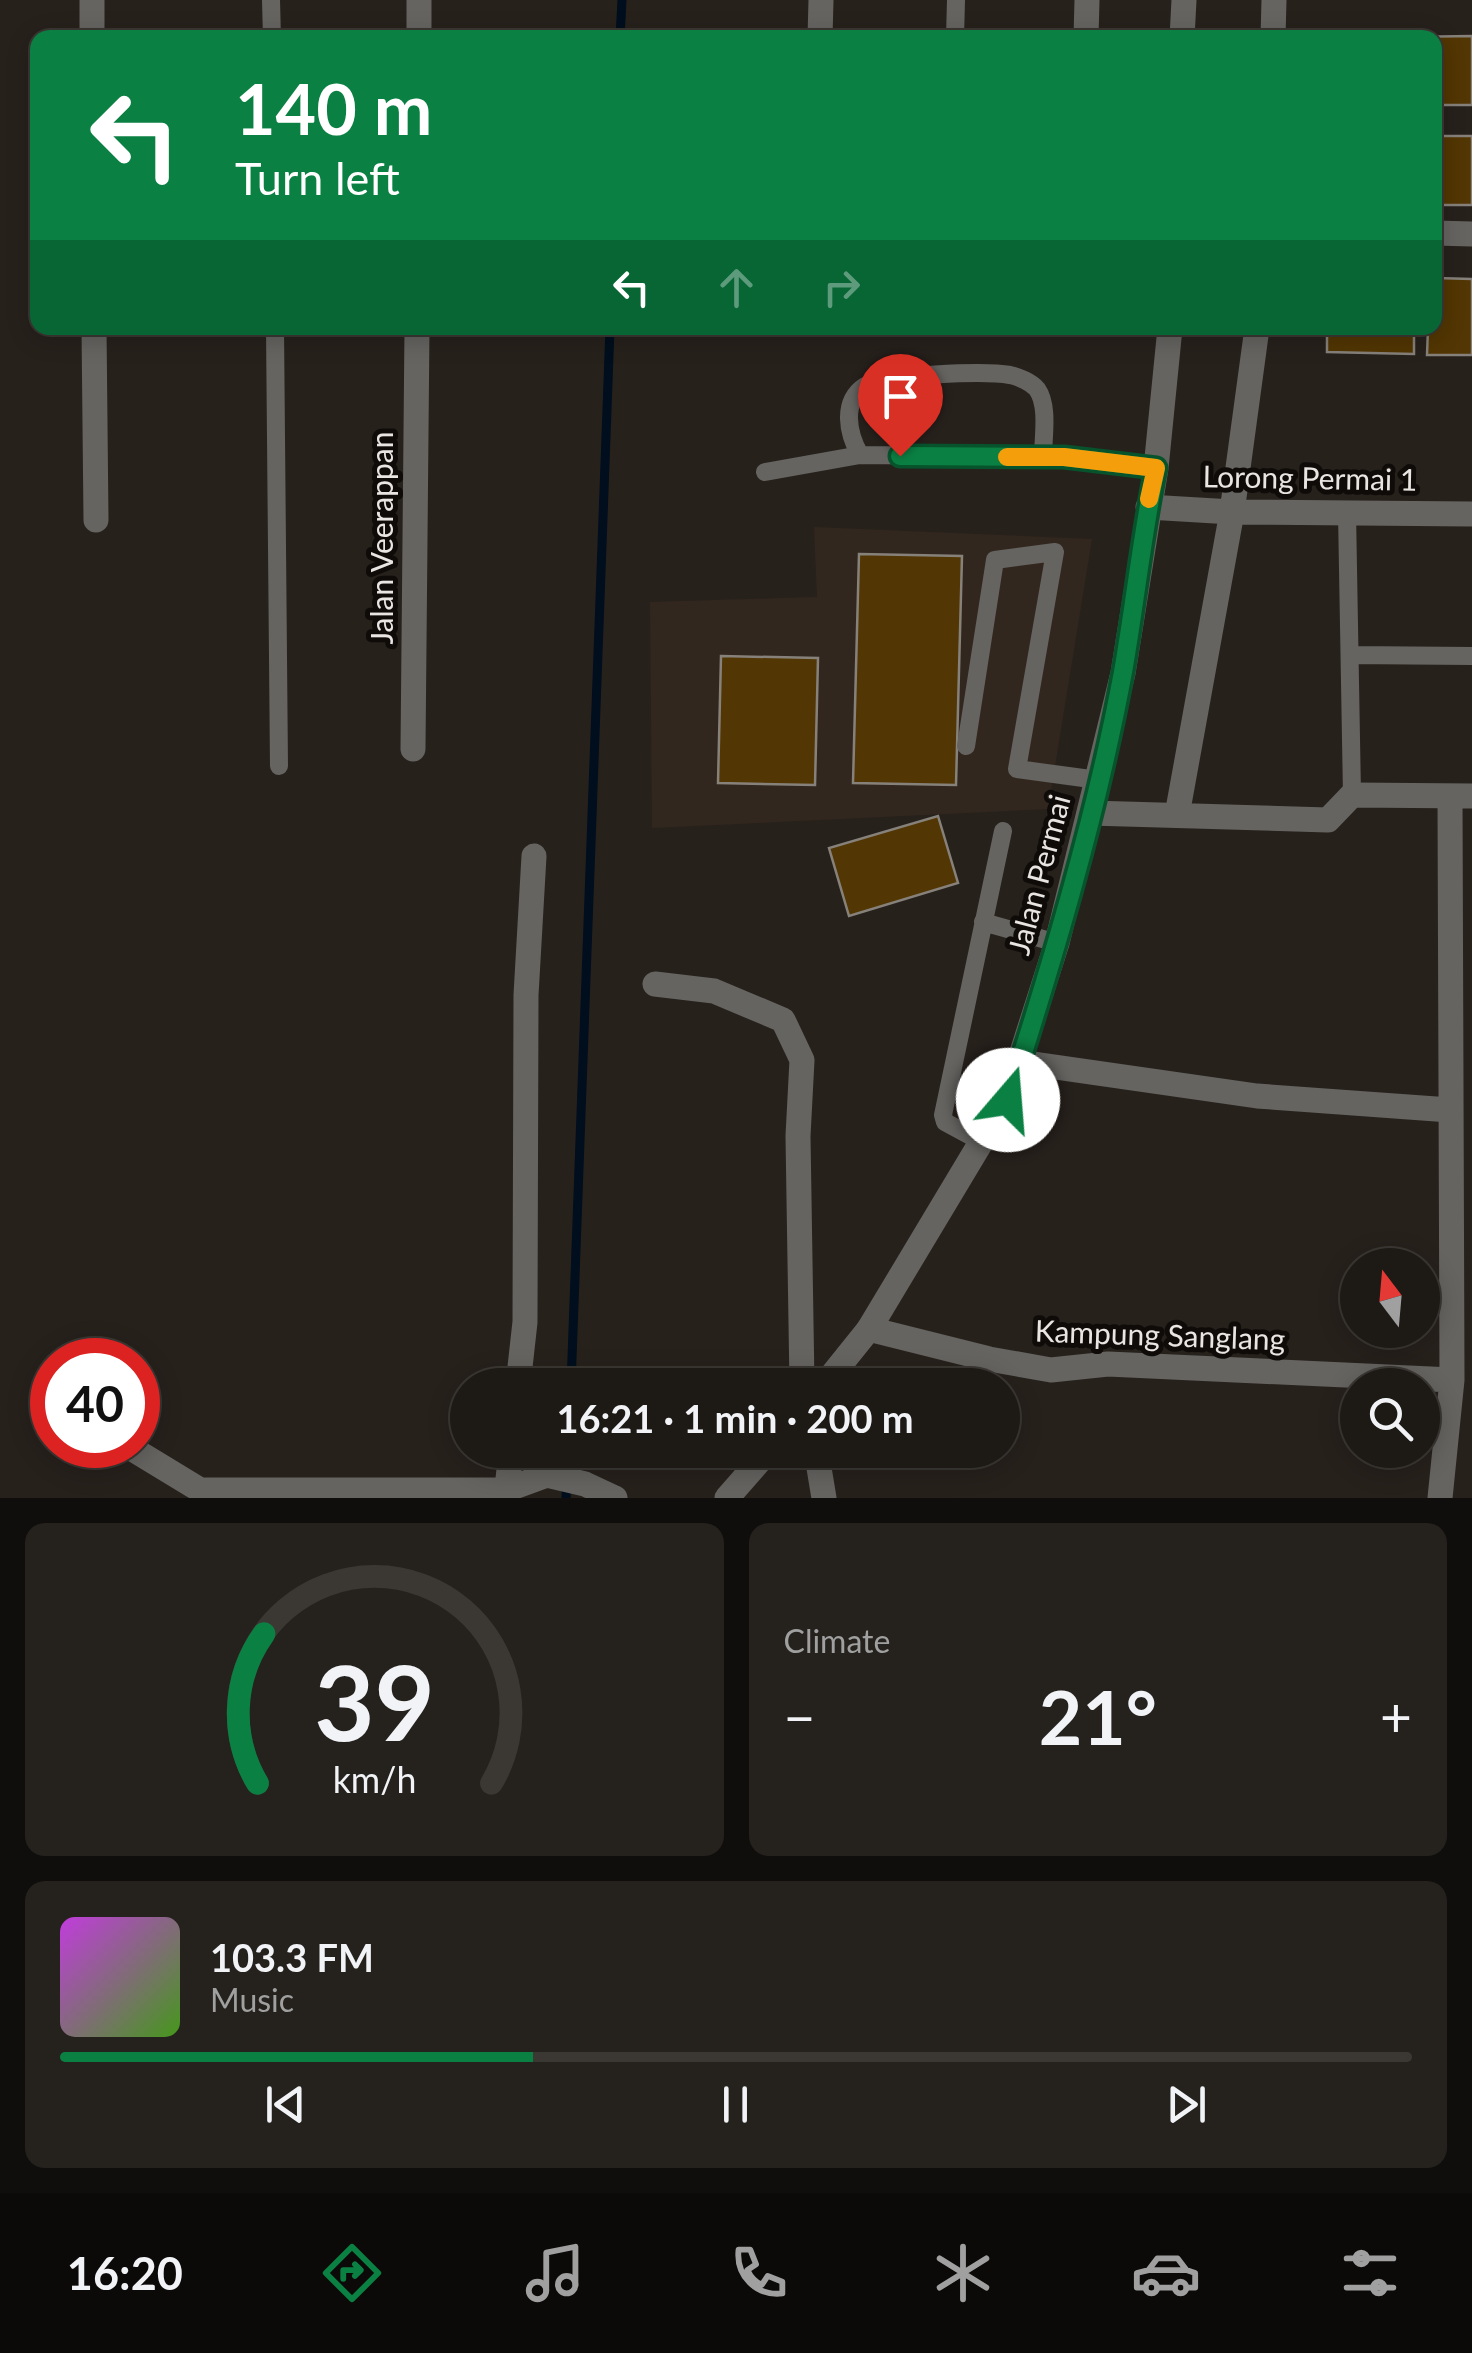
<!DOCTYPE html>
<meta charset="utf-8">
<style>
:root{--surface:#1d1915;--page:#25221e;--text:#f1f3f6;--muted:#a0a0a0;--line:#3b3834;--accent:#0b8043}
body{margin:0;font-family:Lato,sans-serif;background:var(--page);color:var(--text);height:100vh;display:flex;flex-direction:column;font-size:38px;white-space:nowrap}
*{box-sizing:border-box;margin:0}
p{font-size:32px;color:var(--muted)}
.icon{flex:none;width:55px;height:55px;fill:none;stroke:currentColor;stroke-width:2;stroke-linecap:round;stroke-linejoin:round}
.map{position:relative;height:1498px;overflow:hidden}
.panel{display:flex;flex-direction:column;gap:25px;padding:25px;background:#100e0c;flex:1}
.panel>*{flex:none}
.top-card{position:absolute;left:30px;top:30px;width:1412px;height:305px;border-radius:20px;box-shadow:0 5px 25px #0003,0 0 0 2px var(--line);background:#0b8043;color:#fff;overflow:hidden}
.needle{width:65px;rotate:344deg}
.fabs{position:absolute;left:1340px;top:1248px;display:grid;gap:20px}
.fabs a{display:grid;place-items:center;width:100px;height:100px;border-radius:50%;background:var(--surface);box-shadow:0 5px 25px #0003,0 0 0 2px var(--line);font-size:50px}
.speed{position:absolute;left:30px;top:1338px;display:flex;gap:20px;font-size:50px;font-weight:700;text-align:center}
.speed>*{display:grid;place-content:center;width:130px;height:130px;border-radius:50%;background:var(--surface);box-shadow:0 5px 25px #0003,0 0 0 2px var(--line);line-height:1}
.speed .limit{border:15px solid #d22;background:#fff;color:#111}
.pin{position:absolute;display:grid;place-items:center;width:85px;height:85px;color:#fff;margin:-102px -42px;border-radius:50% 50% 50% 0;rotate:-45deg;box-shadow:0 0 10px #0007}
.pin .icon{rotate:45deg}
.me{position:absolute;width:110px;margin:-55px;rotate:18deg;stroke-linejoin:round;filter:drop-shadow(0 0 8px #0008)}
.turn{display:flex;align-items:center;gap:35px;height:210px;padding:0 40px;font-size:45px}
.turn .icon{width:130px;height:130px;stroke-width:2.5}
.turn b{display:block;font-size:70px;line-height:85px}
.lanes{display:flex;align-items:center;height:95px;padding:0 40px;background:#0003;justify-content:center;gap:50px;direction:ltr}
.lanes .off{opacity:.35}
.big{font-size:75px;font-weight:700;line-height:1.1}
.panel .tile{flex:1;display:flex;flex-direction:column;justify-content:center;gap:15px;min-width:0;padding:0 35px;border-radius:20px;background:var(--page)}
.panel .dial{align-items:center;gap:0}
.dial svg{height:260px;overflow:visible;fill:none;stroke:var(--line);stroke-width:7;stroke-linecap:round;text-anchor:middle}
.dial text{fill:var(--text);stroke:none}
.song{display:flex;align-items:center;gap:30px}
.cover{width:120px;height:120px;border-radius:15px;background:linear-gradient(135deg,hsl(290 70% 55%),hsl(100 70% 35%))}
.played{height:10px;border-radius:5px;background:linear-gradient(90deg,var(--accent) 35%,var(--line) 35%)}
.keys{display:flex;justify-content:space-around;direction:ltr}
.heat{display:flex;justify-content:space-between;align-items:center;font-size:55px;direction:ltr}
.panel .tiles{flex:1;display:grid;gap:25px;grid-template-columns:1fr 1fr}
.tile:last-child{grid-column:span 2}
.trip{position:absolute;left:450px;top:1368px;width:570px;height:100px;border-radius:50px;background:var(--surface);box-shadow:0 5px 25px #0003,0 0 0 2px var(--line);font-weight:700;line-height:100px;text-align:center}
.tabs{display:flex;height:160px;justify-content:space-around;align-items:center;background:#0c0a08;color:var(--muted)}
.tabs .icon{width:70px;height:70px}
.tabs .current{color:var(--accent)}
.tabs b{font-size:45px;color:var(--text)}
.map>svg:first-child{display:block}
.built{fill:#32271e}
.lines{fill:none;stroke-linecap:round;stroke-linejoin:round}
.stream{stroke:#000e1d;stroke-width:9}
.building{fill:#523603;stroke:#86817a;stroke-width:2.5}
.service{stroke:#656461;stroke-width:18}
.minor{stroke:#656461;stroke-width:25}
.tertiary{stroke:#656461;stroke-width:25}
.route-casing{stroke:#07532c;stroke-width:25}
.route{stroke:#0b8043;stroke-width:18}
.slow{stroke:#f59e0b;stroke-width:18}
.labels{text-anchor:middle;stroke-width:10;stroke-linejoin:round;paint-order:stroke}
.street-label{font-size:30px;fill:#e9e5e2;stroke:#0e0b09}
</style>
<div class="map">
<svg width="1472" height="1498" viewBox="0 0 1472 1498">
<rect width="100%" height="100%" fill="#27211c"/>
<!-- built -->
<path class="built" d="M 814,527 L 1092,539 L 1048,809 L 652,828 L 650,602 L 817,597 Z"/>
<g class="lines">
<!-- stream -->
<path class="stream" d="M 620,38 L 622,0
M 571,1385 L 610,328
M 566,1498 L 568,1450"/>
</g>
<!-- building -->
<path class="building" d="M 1472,36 L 1472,105 L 1435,105 L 1435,38 L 1337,38 Z
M 1435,136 L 1472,136 L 1472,205 L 1435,205 Z
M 1435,278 L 1472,279 L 1472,355 L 1427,355 L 1428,328 L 1435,328 Z
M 1327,328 L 1414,328 L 1414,354 L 1327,352 Z
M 859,554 L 962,556 L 956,785 L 853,783 Z
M 721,656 L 818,658 L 815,785 L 718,783 Z
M 938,816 L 958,883 L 849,916 L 829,848 Z"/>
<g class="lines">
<!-- service -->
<path class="service" d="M 271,0 L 272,38
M 955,38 L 956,0
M 275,328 L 279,766
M 860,455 C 848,434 841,402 865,386 C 884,374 986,371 1010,375 C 1019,377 1031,382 1037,389 C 1049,406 1043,437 1043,457
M 765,472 L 860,455 L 1064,457 L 1156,468
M 1347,512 L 1352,795
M 1350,655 L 1472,656
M 966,746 L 995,560 L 1055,552 L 1017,769 L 1098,780
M 983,922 L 1057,943
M 982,1142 L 945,1122 L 943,1115 L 1003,831"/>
<!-- minor -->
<path class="minor" d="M 92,0 L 92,38
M 419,38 L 419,0
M 820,38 L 821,0
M 1086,38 L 1087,0
M 1273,38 L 1274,0
M 1435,233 L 1472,234
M 94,328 L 96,520
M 1148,507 L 1232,512 L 1472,514
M 413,749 L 417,328
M 1090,813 L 1328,820 L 1352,795 L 1472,796
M 1177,815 L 1232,512 L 1257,328
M 655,984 L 714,991 L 783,1020 L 802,1060 L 798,1136 L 802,1385
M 1020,1062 L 1257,1096 L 1450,1110
M 869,1329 L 989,1359 L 1051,1370 L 1108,1364 L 1452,1380
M 518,1385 L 525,1322 L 526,995 L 534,856
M 126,1445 L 200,1490 L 506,1490 L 547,1475 L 585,1484 L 615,1498
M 816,1450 L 824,1498
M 506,1498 L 511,1450
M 1440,1498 L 1452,1380 L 1450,796"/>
<!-- tertiary -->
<path class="tertiary" d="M 1182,38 L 1184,0
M 824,1385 L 869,1329 L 1007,1099 L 1057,943 L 1123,673 L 1156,468 L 1170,328
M 727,1498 L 769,1450"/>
</g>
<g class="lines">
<!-- route casing -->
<g class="route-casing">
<path id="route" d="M 900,456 L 1064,457 L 1156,468 C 1142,535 1135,604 1123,672 C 1096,817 1053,960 1008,1100"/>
</g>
<!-- route -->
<use href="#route" class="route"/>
<!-- slow -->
<path class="slow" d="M 1007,457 L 1064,457 L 1156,468 L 1149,499"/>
</g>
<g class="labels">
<!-- street labels -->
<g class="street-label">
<text transform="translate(1310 479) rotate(1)" y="10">Lorong Permai 1</text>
<text transform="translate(383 538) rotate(-90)" y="10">Jalan Veerappan</text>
<text transform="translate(1040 875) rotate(-75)" y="10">Jalan Permai</text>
<text transform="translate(1160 1336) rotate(2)" y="10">Kampung Sanglang</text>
</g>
</g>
</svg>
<div class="fabs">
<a><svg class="needle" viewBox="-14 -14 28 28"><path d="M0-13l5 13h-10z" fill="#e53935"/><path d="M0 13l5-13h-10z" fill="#a0a0a0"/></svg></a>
<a><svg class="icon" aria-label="search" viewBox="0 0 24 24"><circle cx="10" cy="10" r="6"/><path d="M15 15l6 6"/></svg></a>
</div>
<div class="speed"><div class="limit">40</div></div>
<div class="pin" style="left:900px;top:456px;background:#d93025"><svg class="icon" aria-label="arrive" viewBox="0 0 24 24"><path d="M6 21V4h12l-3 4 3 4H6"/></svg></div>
<svg class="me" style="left:1008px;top:1100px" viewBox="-20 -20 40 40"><circle r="19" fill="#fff"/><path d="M0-13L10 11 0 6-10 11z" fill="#0b8043"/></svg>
<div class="trip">16:21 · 1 min · 200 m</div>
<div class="top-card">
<div class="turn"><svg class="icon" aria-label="left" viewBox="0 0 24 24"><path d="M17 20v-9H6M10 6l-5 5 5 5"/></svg><div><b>140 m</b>Turn left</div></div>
<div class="lanes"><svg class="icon" aria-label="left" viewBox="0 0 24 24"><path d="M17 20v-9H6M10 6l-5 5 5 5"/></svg><svg class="icon off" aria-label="ahead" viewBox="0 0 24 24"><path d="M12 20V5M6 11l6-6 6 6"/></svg><svg class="icon off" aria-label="right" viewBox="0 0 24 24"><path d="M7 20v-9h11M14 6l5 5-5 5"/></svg></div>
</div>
</div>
<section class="panel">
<div class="tiles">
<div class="tile dial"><svg viewBox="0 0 100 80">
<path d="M14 69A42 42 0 1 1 86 69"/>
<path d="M14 69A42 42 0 0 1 16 23" stroke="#0b8043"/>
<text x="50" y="56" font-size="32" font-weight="700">39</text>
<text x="50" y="72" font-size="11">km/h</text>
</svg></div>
<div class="tile"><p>Climate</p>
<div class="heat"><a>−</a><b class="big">21°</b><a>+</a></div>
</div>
<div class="tile">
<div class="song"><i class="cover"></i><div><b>103.3 FM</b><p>Music</p></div></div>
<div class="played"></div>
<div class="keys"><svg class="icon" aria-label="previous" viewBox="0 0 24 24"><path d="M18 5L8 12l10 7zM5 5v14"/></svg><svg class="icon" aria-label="pause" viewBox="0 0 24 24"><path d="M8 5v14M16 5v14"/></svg><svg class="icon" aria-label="next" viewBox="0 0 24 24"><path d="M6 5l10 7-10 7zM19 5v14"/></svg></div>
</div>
</div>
</section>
<nav class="tabs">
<b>16:20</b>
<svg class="icon current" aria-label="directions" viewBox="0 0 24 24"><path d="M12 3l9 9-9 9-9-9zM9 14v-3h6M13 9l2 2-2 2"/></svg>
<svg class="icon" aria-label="music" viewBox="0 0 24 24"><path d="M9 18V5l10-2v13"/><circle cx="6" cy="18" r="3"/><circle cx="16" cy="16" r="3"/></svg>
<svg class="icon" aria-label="phone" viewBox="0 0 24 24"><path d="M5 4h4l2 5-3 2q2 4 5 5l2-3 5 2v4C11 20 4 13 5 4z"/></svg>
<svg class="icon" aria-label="climate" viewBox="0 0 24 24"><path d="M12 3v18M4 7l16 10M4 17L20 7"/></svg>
<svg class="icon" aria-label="car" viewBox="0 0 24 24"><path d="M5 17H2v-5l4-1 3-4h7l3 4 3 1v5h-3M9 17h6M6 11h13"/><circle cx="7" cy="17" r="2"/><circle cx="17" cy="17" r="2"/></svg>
<svg class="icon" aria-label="filters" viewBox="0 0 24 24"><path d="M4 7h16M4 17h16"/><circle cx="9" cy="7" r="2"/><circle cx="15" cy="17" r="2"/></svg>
</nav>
